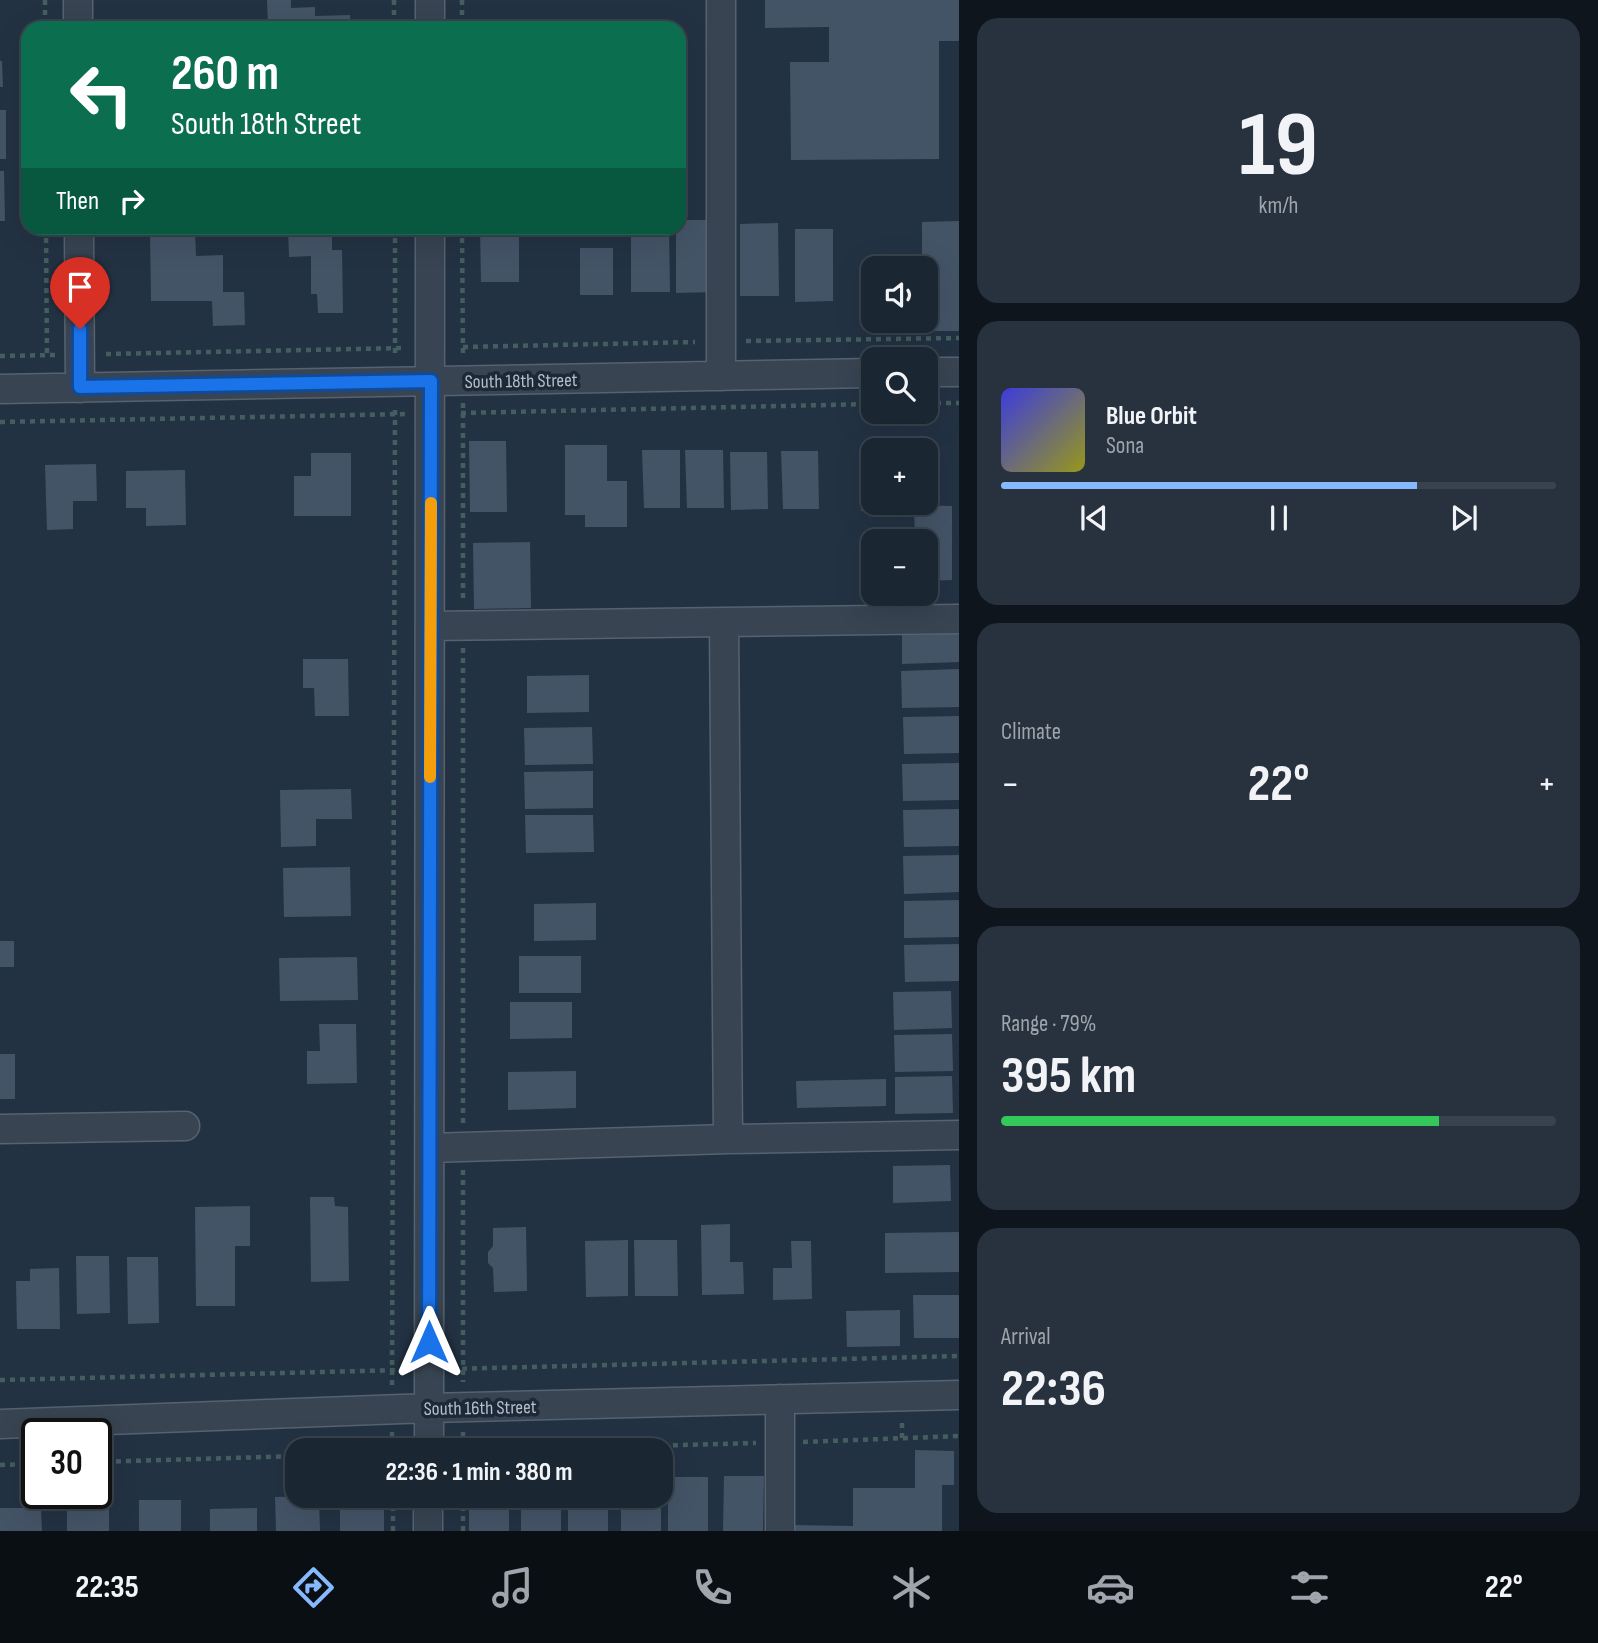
<!DOCTYPE html>
<meta charset="utf-8">
<style>
:root{--surface:#1a2632;--page:#27323e;--text:#f1f3f6;--muted:#9fa5ac;--line:#38434d;--accent:#87b9ff}
body{margin:0;font-family:"Sofia Sans Condensed",sans-serif;background:var(--page);color:var(--text);height:100vh;display:flex;flex-direction:column;font-size:26px;white-space:nowrap}
*{box-sizing:border-box;margin:0}
p{font-size:23px;color:var(--muted)}
.icon{flex:none;width:38px;height:38px;fill:none;stroke:currentColor;stroke-width:2;stroke-linecap:round;stroke-linejoin:round}
.map{position:relative;flex:1;overflow:hidden}
.panel{display:flex;flex-direction:column;gap:18px;padding:18px;background:#0e151c;width:639px}
.panel>*{flex:none}
.banner{position:absolute;left:21px;top:21px;width:665px;height:214px;border-radius:21px;box-shadow:0 7px 28px #0002,0 0 0 2px var(--line);background:#0b6e4f;color:#fff;overflow:hidden}
.controls{position:absolute;left:861px;top:256px;display:grid;gap:14px}
.controls a{display:grid;place-items:center;width:77px;height:77px;border-radius:14px;background:var(--surface);box-shadow:0 7px 28px #0002,0 0 0 2px var(--line);font-size:35px}
.speed{position:absolute;left:21px;top:1418px;display:flex;gap:14px;font-size:35px;font-weight:700;text-align:center}
.speed>*{display:grid;place-content:center;width:91px;height:91px;border-radius:50%;background:var(--surface);box-shadow:0 7px 28px #0002,0 0 0 2px var(--line);line-height:1}
.speed .limit{border:4px solid #111;border-radius:10px;background:#fff;color:#111}
.pin{position:absolute;display:grid;place-items:center;width:60px;height:60px;color:#fff;margin:-72px -30px;border-radius:50% 50% 50% 0;rotate:-45deg;box-shadow:0 0 7px #0007}
.pin .icon{rotate:45deg}
.me{position:absolute;width:77px;margin:-38px;rotate:0deg;stroke-linejoin:round;filter:drop-shadow(0 0 5px #0008)}
.turn{display:flex;align-items:center;gap:24px;height:147px;padding:0 35px;font-size:32px}
.turn .icon{width:91px;height:91px;stroke-width:2.5}
.turn b{display:block;font-size:49px;line-height:60px}
.then{display:flex;align-items:center;height:66px;padding:0 35px;background:#0003;gap:14px;font-size:26px}
.big{font-size:52px;font-weight:700;line-height:1.1}
.panel .card{flex:1;display:flex;flex-direction:column;justify-content:center;gap:10px;min-width:0;padding:0 24px;border-radius:21px;background:var(--page)}
.panel .dial{align-items:center;gap:0}
.dial b{font-size:91px;line-height:1}
.song{display:flex;align-items:center;gap:21px}
.cover{width:84px;height:84px;border-radius:10px;background:linear-gradient(135deg,hsl(240 70% 55%),hsl(60 70% 35%))}
.played{height:7px;border-radius:4px;background:linear-gradient(90deg,var(--accent) 75%,var(--line) 75%)}
.keys{display:flex;justify-content:space-around;direction:ltr}
.heat{display:flex;justify-content:space-between;align-items:center;font-size:38px;direction:ltr}
.charge{height:10px;border-radius:5px;background:linear-gradient(90deg,#34c759 79%,var(--line) 0)}
.trip{position:absolute;left:285px;top:1438px;width:388px;height:70px;border-radius:21px;background:var(--surface);box-shadow:0 7px 28px #0002,0 0 0 2px var(--line);font-weight:700;line-height:70px;text-align:center}
.tabs{display:flex;height:112px;justify-content:space-around;align-items:center;background:#0a0f14;color:var(--muted)}
.tabs .icon{width:49px;height:49px}
.tabs .on{color:var(--accent)}
.tabs b{font-size:32px;color:var(--text)}
main{display:flex;flex:1;min-height:0}
.map>svg:first-child{display:block}
.building{fill:#445467}
.lines{fill:none;stroke-linecap:round;stroke-linejoin:round}
.minor-casing{stroke:#56626f;stroke-width:31}
.path{stroke:#445e60;stroke-width:4.5;stroke-dasharray:5 5;stroke-linecap:butt}
.minor{stroke:#384452;stroke-width:28}
.route-casing{stroke:#114b97;stroke-width:18}
.route{stroke:#1a73e8;stroke-width:12}
.slow{stroke:#f59e0b;stroke-width:12}
.labels{text-anchor:middle;stroke-width:7;stroke-linejoin:round;paint-order:stroke}
.street-label{font-size:19px;fill:#b5bfcc;stroke:#1d2937}
</style>
<main>
<div class="map">
<svg width="960" height="1531" viewBox="0 0 960 1531">
<rect width="100%" height="100%" fill="#233243"/>
<!-- building -->
<path class="building" d="M 267,0 L 291,0 L 291,8 L 315,7 L 315,16 L 350,15 L 350,28 L 289,28 L 289,25 L 268,25 Z
M 765,0 L 960,0 L 960,41 L 939,41 L 939,159 L 791,160 L 790,62 L 829,62 L 829,27 L 765,28 Z
M 149,25 L 194,25 L 194,28 L 149,28 Z
M 0,61 L 2,61 L 3,87 L 0,87 Z
M 0,110 L 6,110 L 6,159 L 0,159 Z
M 0,171 L 4,171 L 5,221 L 0,221 Z
M 679,220 L 714,220 L 714,292 L 676,293 L 676,228 L 679,228 Z
M 960,221 L 960,331 L 922,331 L 922,320 L 926,320 L 926,268 L 922,268 L 922,222 Z
M 778,223 L 779,296 L 740,296 L 740,224 Z
M 288,228 L 332,228 L 332,250 L 342,250 L 343,313 L 318,313 L 317,294 L 311,294 L 311,256 L 289,257 Z
M 480,228 L 519,228 L 519,282 L 481,282 Z
M 631,228 L 669,228 L 670,292 L 631,292 Z
M 195,229 L 196,256 L 223,255 L 223,292 L 244,292 L 245,325 L 213,326 L 212,301 L 151,301 L 150,230 Z
M 795,229 L 833,229 L 833,301 L 795,302 Z
M 580,248 L 613,248 L 613,295 L 580,295 Z
M 469,441 L 506,441 L 507,512 L 470,512 Z
M 565,445 L 607,445 L 607,481 L 627,481 L 627,527 L 585,527 L 585,515 L 565,515 Z
M 642,450 L 680,450 L 680,508 L 644,508 Z
M 685,450 L 723,450 L 724,508 L 687,508 Z
M 781,451 L 818,451 L 819,509 L 783,509 Z
M 730,452 L 767,452 L 768,509 L 731,510 Z
M 311,453 L 351,453 L 351,516 L 294,516 L 294,476 L 311,476 Z
M 859,453 L 873,453 L 873,502 L 898,502 L 898,511 L 861,511 Z
M 96,464 L 97,501 L 73,501 L 73,529 L 47,530 L 45,465 Z
M 185,470 L 186,525 L 146,526 L 146,508 L 126,508 L 126,471 Z
M 914,505 L 952,506 L 952,580 L 926,581 L 926,541 L 915,541 Z
M 530,542 L 531,608 L 474,609 L 473,543 Z
M 960,625 L 960,662 L 902,664 L 902,627 Z
M 303,659 L 348,659 L 349,716 L 315,716 L 314,688 L 303,688 Z
M 959,669 L 960,707 L 902,708 L 901,671 Z
M 589,675 L 589,712 L 527,713 L 527,676 Z
M 960,716 L 960,753 L 904,754 L 903,717 Z
M 592,727 L 593,764 L 525,765 L 524,728 Z
M 960,763 L 960,800 L 903,801 L 902,764 Z
M 593,771 L 593,808 L 525,809 L 524,772 Z
M 351,789 L 352,819 L 316,819 L 316,846 L 281,847 L 280,790 Z
M 960,809 L 960,846 L 904,847 L 903,810 Z
M 525,815 L 593,815 L 594,852 L 526,853 Z
M 960,855 L 960,892 L 904,894 L 903,856 Z
M 350,867 L 351,916 L 284,917 L 283,868 Z
M 960,900 L 960,937 L 904,938 L 904,901 Z
M 596,903 L 596,940 L 534,941 L 534,904 Z
M 0,941 L 14,941 L 14,967 L 0,967 Z
M 960,944 L 960,981 L 905,982 L 904,945 Z
M 519,956 L 581,956 L 581,993 L 519,993 Z
M 357,957 L 358,1000 L 280,1001 L 279,958 Z
M 951,991 L 952,1028 L 894,1030 L 893,992 Z
M 510,1002 L 572,1002 L 572,1038 L 510,1039 Z
M 319,1024 L 356,1024 L 357,1083 L 307,1084 L 307,1051 L 320,1051 Z
M 952,1034 L 953,1071 L 895,1072 L 894,1035 Z
M 0,1054 L 15,1054 L 15,1099 L 0,1099 Z
M 576,1071 L 576,1108 L 508,1110 L 508,1072 Z
M 952,1076 L 953,1113 L 895,1114 L 895,1077 Z
M 886,1079 L 886,1106 L 797,1108 L 796,1081 Z
M 950,1165 L 951,1201 L 893,1203 L 893,1166 Z
M 310,1197 L 334,1197 L 335,1206 L 348,1207 L 349,1281 L 311,1282 Z
M 250,1206 L 250,1246 L 235,1246 L 235,1306 L 196,1306 L 195,1207 Z
M 730,1224 L 730,1262 L 743,1262 L 744,1294 L 702,1295 L 701,1225 Z
M 526,1227 L 527,1291 L 494,1292 L 493,1268 L 488,1263 L 488,1252 L 493,1246 L 493,1228 Z
M 960,1232 L 960,1272 L 885,1273 L 885,1233 Z
M 628,1240 L 628,1296 L 586,1297 L 585,1241 Z
M 634,1240 L 677,1240 L 678,1296 L 635,1296 Z
M 791,1241 L 811,1241 L 812,1299 L 773,1300 L 773,1268 L 792,1268 Z
M 76,1256 L 109,1256 L 110,1313 L 77,1314 Z
M 127,1257 L 158,1257 L 159,1323 L 128,1324 Z
M 59,1268 L 60,1329 L 17,1329 L 16,1281 L 30,1281 L 30,1269 Z
M 913,1295 L 960,1295 L 960,1338 L 914,1338 Z
M 900,1310 L 900,1346 L 847,1347 L 846,1311 Z
M 915,1450 L 954,1451 L 954,1485 L 942,1485 L 942,1531 L 788,1531 L 788,1525 L 853,1526 L 853,1488 L 915,1488 Z
M 724,1476 L 764,1476 L 763,1531 L 723,1531 Z
M 668,1477 L 708,1477 L 708,1531 L 668,1531 Z
M 312,1496 L 319,1496 L 320,1531 L 276,1531 L 275,1497 Z
M 469,1496 L 509,1496 L 509,1531 L 469,1531 Z
M 521,1496 L 561,1496 L 561,1531 L 521,1531 Z
M 568,1496 L 608,1496 L 608,1531 L 568,1531 Z
M 621,1496 L 661,1496 L 661,1531 L 621,1531 Z
M 139,1500 L 181,1500 L 181,1531 L 139,1531 Z
M 67,1502 L 109,1502 L 109,1531 L 67,1531 Z
M 384,1504 L 384,1531 L 340,1531 L 340,1505 Z
M 0,1508 L 41,1508 L 42,1531 L 0,1531 Z
M 257,1508 L 257,1531 L 210,1531 L 210,1509 Z"/>
<g class="lines">
<!-- minor casing -->
<g class="minor-casing">
<path id="minor" d="M 78,0 L 78,28
M 430,0 L 430,28
M 721,0 L 721,376
M 79,228 L 80,388
M 926,372 L 960,372
M 0,389 L 873,373
M 430,626 L 724,622
M 0,1129 L 185,1126
M 728,1139 L 724,622 L 960,619
M 430,1148 L 728,1139 L 960,1135
M 780,1399 L 780,1531
M 0,1424 L 429,1408 L 960,1395
M 429,1451 L 430,228
M 428,1531 L 428,1496"/>
</g>
<!-- path -->
<path class="path" d="M 45,0 L 45,28
M 394,0 L 394,28
M 462,0 L 462,28
M 46,228 L 47,356
M 395,228 L 395,356
M 462,228 L 463,356
M 746,341 L 960,338
M 463,347 L 695,342
M 106,354 L 405,348
M 0,356 L 55,355
M 463,403 L 463,601
M 926,403 L 960,403
M 461,413 L 873,404
M 0,422 L 407,414
M 463,1123 L 463,648
M 463,1170 L 463,1382
M 452,1369 L 960,1356
M 0,1380 L 405,1370
M 392,1385 L 395,407
M 392,1432 L 392,1451
M 463,1432 L 463,1451
M 902,1438 L 902,1422
M 803,1442 L 960,1436
M 463,1451 L 756,1443
M 96,1462 L 298,1456
M 0,1465 L 37,1464
M 393,1496 L 393,1531
M 463,1496 L 463,1531"/>
<!-- minor -->
<use href="#minor" class="minor"/>
</g>
<g class="lines">
<!-- route casing -->
<g class="route-casing">
<path id="route" d="M 80,329 L 80,387 L 431,381 L 429,1342"/>
</g>
<!-- route -->
<use href="#route" class="route"/>
<!-- slow -->
<path class="slow" d="M 430,777 L 431,503"/>
</g>
<g class="labels">
<!-- street labels -->
<g class="street-label">
<text transform="translate(521 380) rotate(-1)" y="7">South 18th Street</text>
<text transform="translate(480 1407) rotate(-1)" y="7">South 16th Street</text>
</g>
</g>
</svg>
<div class="controls">
<a><svg class="icon" aria-label="sound" viewBox="0 0 24 24"><path d="M4 9h4l5-4v14l-5-4H4zM17 9q2 3 0 6"/></svg></a>
<a><svg class="icon" aria-label="search" viewBox="0 0 24 24"><circle cx="10" cy="10" r="6"/><path d="M15 15l6 6"/></svg></a>
<a>+</a>
<a>−</a>
</div>
<div class="speed"><div class="limit">30</div></div>
<div class="pin" style="left:80px;top:329px;background:#d93025"><svg class="icon" aria-label="arrive" viewBox="0 0 24 24"><path d="M6 21V4h12l-3 4 3 4H6"/></svg></div>
<svg class="me" style="left:429px;top:1342px" viewBox="-20 -20 40 40"><path d="M0-17L14 15 0 8-14 15z" fill="#1a73e8" stroke="#fff" stroke-width="4"/></svg>
<div class="trip">22:36 · 1 min · 380 m</div>
<div class="banner">
<div class="turn"><svg class="icon" aria-label="left" viewBox="0 0 24 24"><path d="M17 20v-9H6M10 6l-5 5 5 5"/></svg><div><b>260 m</b>South 18th Street</div></div>
<div class="then">Then<svg class="icon" aria-label="right" viewBox="0 0 24 24"><path d="M7 20v-9h11M14 6l5 5-5 5"/></svg></div>
</div>
</div>
<section class="panel">
<div class="card dial"><b>19</b><p>km/h</p></div>
<div class="card">
<div class="song"><i class="cover"></i><div><b>Blue Orbit</b><p>Sona</p></div></div>
<div class="played"></div>
<div class="keys"><svg class="icon" aria-label="previous" viewBox="0 0 24 24"><path d="M18 5L8 12l10 7zM5 5v14"/></svg><svg class="icon" aria-label="pause" viewBox="0 0 24 24"><path d="M8 5v14M16 5v14"/></svg><svg class="icon" aria-label="next" viewBox="0 0 24 24"><path d="M6 5l10 7-10 7zM19 5v14"/></svg></div>
</div>
<div class="card"><p>Climate</p>
<div class="heat"><a>−</a><b class="big">22°</b><a>+</a></div>
</div>
<div class="card"><p>Range · 79%</p><b class="big">395 km</b><div class="charge"></div></div>
<div class="card"><p>Arrival</p><b class="big">22:36</b></div>
</section>
</main>
<nav class="tabs">
<b>22:35</b>
<svg class="icon on" aria-label="directions" viewBox="0 0 24 24"><path d="M12 3l9 9-9 9-9-9zM9 14v-3h6M13 9l2 2-2 2"/></svg>
<svg class="icon" aria-label="music" viewBox="0 0 24 24"><path d="M9 18V5l10-2v13"/><circle cx="6" cy="18" r="3"/><circle cx="16" cy="16" r="3"/></svg>
<svg class="icon" aria-label="phone" viewBox="0 0 24 24"><path d="M5 4h4l2 5-3 2q2 4 5 5l2-3 5 2v4C11 20 4 13 5 4z"/></svg>
<svg class="icon" aria-label="climate" viewBox="0 0 24 24"><path d="M12 3v18M4 7l16 10M4 17L20 7"/></svg>
<svg class="icon" aria-label="car" viewBox="0 0 24 24"><path d="M5 17H2v-5l4-1 3-4h7l3 4 3 1v5h-3M9 17h6M6 11h13"/><circle cx="7" cy="17" r="2"/><circle cx="17" cy="17" r="2"/></svg>
<svg class="icon" aria-label="filters" viewBox="0 0 24 24"><path d="M4 7h16M4 17h16"/><circle cx="9" cy="7" r="2"/><circle cx="15" cy="17" r="2"/></svg>
<b>22°</b>
</nav>
